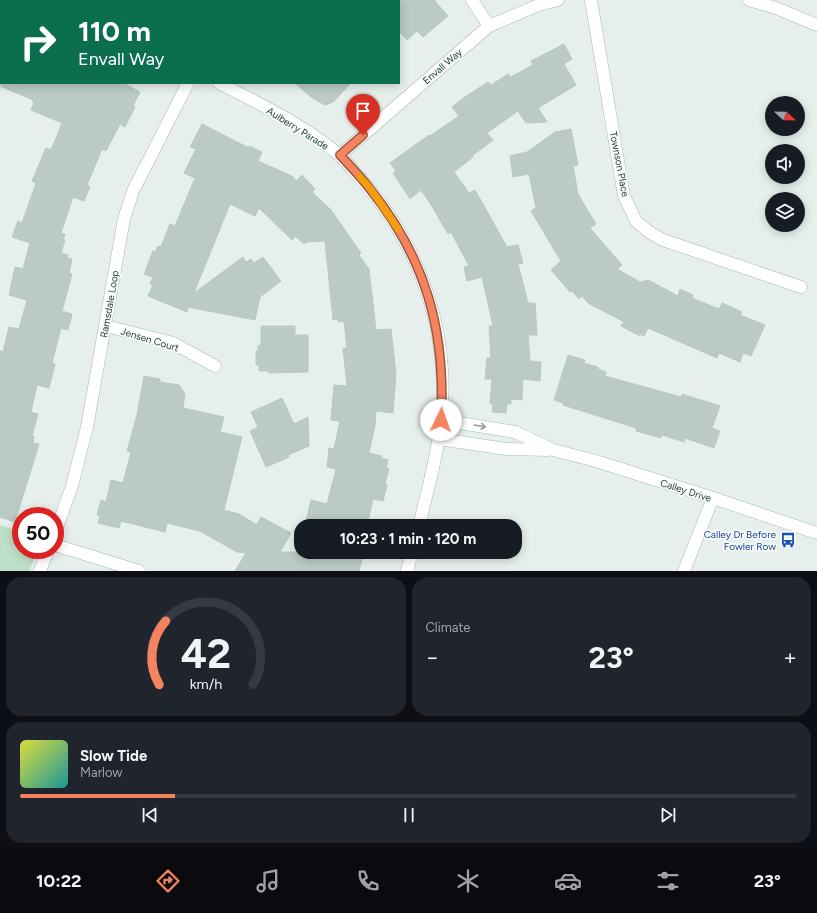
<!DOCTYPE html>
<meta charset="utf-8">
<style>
:root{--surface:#171b24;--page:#20242c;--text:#f1f3f6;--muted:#9ea1a6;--line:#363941;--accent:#f4845f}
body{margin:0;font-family:Figtree,sans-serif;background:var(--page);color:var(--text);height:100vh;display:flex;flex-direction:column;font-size:15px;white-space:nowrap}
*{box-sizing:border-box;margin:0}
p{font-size:13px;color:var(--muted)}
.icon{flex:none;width:22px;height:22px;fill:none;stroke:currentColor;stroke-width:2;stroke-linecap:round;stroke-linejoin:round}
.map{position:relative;height:571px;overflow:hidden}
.side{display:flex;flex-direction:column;gap:6px;padding:6px;background:#0d0f14;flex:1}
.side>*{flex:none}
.top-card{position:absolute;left:0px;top:0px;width:400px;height:84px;box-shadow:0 2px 10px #0003;background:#0b6e4f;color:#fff;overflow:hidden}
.needle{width:26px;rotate:112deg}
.buttons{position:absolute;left:765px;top:96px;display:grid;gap:8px}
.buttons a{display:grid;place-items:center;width:40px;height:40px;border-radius:50%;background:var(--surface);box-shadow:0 2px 10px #0003;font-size:20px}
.speed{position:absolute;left:12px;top:507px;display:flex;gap:8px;font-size:20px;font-weight:700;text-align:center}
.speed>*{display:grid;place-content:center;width:52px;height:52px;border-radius:50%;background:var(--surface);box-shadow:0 2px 10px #0003;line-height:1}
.speed .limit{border:6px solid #d22;background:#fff;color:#111}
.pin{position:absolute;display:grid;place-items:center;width:34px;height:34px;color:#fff;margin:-41px -17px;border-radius:50% 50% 50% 0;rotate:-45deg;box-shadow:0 0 4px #0007}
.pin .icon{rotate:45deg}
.me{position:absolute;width:44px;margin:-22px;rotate:3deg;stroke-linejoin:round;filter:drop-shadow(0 0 3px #0008)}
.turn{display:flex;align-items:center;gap:14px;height:84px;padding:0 12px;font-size:18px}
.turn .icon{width:52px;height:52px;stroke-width:2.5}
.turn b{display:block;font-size:28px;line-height:34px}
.big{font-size:30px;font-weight:700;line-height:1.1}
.side .widget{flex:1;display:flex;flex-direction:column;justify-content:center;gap:6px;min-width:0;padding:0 14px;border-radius:16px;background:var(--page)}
.side .dial{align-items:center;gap:0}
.dial svg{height:104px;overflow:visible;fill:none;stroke:var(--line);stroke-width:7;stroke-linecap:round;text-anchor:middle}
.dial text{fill:var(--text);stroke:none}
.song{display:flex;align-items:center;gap:12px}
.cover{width:48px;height:48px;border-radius:6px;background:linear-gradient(135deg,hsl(60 70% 55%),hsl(180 70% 35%))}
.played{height:4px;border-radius:2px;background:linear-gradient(90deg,var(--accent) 20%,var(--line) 20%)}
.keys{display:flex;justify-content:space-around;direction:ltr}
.heat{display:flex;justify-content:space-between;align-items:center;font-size:22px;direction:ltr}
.side .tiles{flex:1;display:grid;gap:6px;grid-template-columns:1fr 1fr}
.widget:last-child{grid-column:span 2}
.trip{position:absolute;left:294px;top:519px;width:228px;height:40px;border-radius:16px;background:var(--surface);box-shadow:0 2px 10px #0003;font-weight:700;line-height:40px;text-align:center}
.dock{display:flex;height:64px;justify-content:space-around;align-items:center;background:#090b0e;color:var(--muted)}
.dock .icon{width:28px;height:28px}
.dock .on{color:var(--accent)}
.dock b{font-size:18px;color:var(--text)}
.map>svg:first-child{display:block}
.green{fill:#bfe0c8}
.building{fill:#bbcac4;stroke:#b8c9c2}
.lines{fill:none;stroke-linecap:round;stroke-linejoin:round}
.street-casing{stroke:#a8b8b2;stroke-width:13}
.secondary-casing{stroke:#a4bbb3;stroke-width:13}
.street{stroke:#fff;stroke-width:12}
.secondary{stroke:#fff;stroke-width:12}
.oneway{stroke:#92a09c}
.route-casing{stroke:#9f563e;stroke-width:10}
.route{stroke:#f4845f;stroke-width:7}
.slow{stroke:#f59e0b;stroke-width:7}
.labels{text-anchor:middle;stroke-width:3.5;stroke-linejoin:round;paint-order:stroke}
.street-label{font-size:10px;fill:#24423a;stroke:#f7fbf9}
.transit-label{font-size:10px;fill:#164399;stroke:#f7fbf9;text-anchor:end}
</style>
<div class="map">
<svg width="817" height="571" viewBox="0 0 817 571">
<rect width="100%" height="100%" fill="#e6efeb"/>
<!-- green -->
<path class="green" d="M 0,525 L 21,532 L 21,550 L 38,550 L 29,571 L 0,571 Z"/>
<!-- building -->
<path class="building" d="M 399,0 L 434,0 L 448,16 L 423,37 L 417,31 L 407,40 L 399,31 Z
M 564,44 L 572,59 L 564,64 L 576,85 L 538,108 L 547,122 L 526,123 L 518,111 L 487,133 L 493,140 L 472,156 L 473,157 L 454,172 L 469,193 L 475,190 L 507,247 L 518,245 L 523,263 L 518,264 L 528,303 L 535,303 L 537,335 L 528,335 L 530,361 L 541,362 L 540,381 L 523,379 L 522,400 L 511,399 L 511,404 L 507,404 L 506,413 L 492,412 L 493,404 L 490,404 L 492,379 L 485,379 L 487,358 L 491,358 L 489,326 L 493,326 L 482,277 L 467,281 L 464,267 L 469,266 L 451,232 L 448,234 L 430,203 L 421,190 L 410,199 L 393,173 L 396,171 L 390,163 L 429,135 L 430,136 L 459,116 L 452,107 L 465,97 L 488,82 L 491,85 L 508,74 L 511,77 L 533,65 L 531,61 Z
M 0,83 L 123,83 L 140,92 L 133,106 L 135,107 L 125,127 L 120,124 L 106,151 L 102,149 L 87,185 L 90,187 L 84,201 L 73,197 L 61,233 L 65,234 L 63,240 L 65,240 L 61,253 L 68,255 L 67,258 L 72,259 L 69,273 L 72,274 L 62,311 L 72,314 L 68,330 L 61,328 L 52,363 L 55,364 L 49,388 L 37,385 L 31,412 L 38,414 L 32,436 L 34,437 L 33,443 L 39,444 L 15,522 L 0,517 L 0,351 L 3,352 L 9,327 L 19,329 L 27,300 L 9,295 L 15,267 L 23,269 L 30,243 L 12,237 L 18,221 L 22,223 L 36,183 L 32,181 L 46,148 L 51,150 L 62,123 L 31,110 L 34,102 L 32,101 L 33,100 L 0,86 Z
M 295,83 L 351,83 L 333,102 L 325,105 L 311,97 Z
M 202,124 L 249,148 L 250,146 L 262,152 L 258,161 L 292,176 L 296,181 L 302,175 L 315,189 L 312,192 L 331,210 L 361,253 L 359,255 L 369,269 L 376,330 L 391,329 L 396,374 L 393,413 L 376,411 L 375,425 L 369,453 L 382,456 L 381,458 L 388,460 L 386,468 L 389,468 L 385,484 L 387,485 L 383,501 L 373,499 L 367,526 L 305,526 L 311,500 L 327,504 L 336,469 L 327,467 L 329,448 L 334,449 L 340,421 L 331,420 L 334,385 L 347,386 L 343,348 L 347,348 L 344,321 L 338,322 L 338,319 L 333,320 L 325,241 L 306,242 L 304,244 L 295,236 L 292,240 L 259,208 L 255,216 L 230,204 L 194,293 L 243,257 L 246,262 L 251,259 L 254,263 L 263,257 L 281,281 L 260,297 L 255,320 L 188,307 L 187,312 L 148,296 L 153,285 L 150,284 L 153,277 L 144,274 L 153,251 L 155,252 L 158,246 L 161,247 L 170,224 L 175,226 L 195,178 L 184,173 L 196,149 L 190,147 Z
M 571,129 L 578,165 L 573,166 L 578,194 L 596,224 L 590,228 L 622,265 L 617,269 L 640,282 L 648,280 L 678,296 L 680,289 L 693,295 L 692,298 L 719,309 L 722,303 L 742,312 L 740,315 L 765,325 L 751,356 L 743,353 L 740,362 L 719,353 L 717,358 L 648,328 L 644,336 L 640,334 L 640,336 L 621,326 L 624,322 L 588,303 L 582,296 L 579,299 L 572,291 L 570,292 L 551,270 L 561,261 L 531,211 L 536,208 L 529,174 L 513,177 L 510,156 L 527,152 L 555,132 Z
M 261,326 L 295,326 L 295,335 L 308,335 L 308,372 L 269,373 L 269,371 L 259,371 L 259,365 L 256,365 L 256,351 L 258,351 L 258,346 L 261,345 Z
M 568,355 L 585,360 L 584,363 L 598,367 L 598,369 L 606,372 L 605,376 L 681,397 L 682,394 L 720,406 L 712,428 L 720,431 L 714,448 L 685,438 L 684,442 L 662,435 L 661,438 L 636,431 L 636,428 L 563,405 L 563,403 L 554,400 Z
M 144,376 L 160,379 L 160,382 L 179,385 L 185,394 L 183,408 L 224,417 L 220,432 L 242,437 L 224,510 L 239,514 L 257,525 L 261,517 L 291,533 L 280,552 L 364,552 L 359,571 L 235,571 L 246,553 L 237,552 L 200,531 L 167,523 L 165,532 L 121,521 L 119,528 L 98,523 L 100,515 L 97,515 L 101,500 L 106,502 L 111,480 L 123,483 L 131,452 L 127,451 L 137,415 Z
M 282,398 L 294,424 L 308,417 L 309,446 L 288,455 L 289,457 L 266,467 L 250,431 L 258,427 L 251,412 Z"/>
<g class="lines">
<!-- street casing -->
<g class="street-casing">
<path id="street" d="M 472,0 L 489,26
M 591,0 L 624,196 L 636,221 L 649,232 L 663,240 L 801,287
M 749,0 L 776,8 L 817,25
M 340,155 L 489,26 L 539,5 L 558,0
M 106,326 L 173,343 L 215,366
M 55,533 L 72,486 L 87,427 L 124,219 L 133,191 L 188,83
M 55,545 L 139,571
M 40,571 L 48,550
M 684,571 L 713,498"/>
</g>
<!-- secondary casing -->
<g class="secondary-casing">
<path id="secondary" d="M 54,0 L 56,1
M 219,83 C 260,104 302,124 338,154 C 346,161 353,170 360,178 C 420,244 450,332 441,420 C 438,455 427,491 419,526
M 441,420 L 515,432 L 553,450 L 596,461 L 713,498 L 817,533
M 439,439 L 506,449 L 548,450
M 407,571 L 412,552"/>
</g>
<!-- street -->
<use href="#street" class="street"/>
<!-- secondary -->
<use href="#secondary" class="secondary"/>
</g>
<!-- one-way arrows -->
<defs><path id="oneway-shaft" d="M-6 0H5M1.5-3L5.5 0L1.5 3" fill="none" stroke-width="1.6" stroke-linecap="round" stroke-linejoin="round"/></defs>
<use class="oneway" href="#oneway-shaft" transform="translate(480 426) rotate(10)"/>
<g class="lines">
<!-- route casing -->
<g class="route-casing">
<path id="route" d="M 363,135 L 340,155 C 350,166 361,177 370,189 C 426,259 446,331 441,420"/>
</g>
<!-- route -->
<use href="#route" class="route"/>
<!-- slow -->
<path class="slow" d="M 360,177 L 370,188 L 398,229"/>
</g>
<!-- icons -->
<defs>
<g id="bus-bare" transform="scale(1.2)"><path d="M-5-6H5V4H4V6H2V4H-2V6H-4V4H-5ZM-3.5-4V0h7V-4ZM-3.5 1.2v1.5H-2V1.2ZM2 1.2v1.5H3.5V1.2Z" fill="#1a4fb4" stroke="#f7fbf9" stroke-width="2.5" paint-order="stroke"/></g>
</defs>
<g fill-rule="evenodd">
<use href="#bus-bare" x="788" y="540"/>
</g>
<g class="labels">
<!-- street labels -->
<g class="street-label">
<text transform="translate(442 66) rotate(-41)" y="4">Envall Way</text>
<text transform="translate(298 128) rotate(32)" y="4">Aulberry Parade</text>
<text transform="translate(620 164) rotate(79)" y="4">Townson Place</text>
<text transform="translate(109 304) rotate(-80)" y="4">Ramsdale Loop</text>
<text transform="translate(150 339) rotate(17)" y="4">Jensen Court</text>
<text transform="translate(686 490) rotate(18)" y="4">Calley Drive</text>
</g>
<!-- transit labels -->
<g class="transit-label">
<text x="776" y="538">Calley Dr Before<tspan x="776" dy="12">Fowler Row</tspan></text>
</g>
</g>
</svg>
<div class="buttons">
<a><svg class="needle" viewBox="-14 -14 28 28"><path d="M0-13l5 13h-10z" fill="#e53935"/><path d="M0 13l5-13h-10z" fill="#9ea1a6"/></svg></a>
<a><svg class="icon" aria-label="sound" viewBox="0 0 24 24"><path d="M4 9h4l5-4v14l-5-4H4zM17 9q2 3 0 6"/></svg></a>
<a><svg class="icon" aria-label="layers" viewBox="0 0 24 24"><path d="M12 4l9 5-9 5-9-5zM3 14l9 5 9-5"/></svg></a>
</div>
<div class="speed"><div class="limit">50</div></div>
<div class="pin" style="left:363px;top:135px;background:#d93025"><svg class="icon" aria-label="arrive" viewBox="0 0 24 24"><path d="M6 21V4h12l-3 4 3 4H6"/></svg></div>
<svg class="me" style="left:441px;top:420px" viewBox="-20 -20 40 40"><circle r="19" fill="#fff"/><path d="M0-13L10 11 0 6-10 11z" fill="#f4845f"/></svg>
<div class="trip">10:23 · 1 min · 120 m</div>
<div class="top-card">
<div class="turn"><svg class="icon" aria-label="right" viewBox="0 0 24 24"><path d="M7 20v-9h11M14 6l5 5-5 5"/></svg><div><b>110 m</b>Envall Way</div></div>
</div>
</div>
<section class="side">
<div class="tiles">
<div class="widget dial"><svg viewBox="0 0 100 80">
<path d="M14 69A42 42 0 1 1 86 69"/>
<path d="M14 69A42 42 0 0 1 19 20" stroke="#f4845f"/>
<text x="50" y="56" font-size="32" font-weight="700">42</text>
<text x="50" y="72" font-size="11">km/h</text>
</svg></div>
<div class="widget"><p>Climate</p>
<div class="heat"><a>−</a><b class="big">23°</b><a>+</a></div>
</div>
<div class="widget">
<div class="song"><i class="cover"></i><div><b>Slow Tide</b><p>Marlow</p></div></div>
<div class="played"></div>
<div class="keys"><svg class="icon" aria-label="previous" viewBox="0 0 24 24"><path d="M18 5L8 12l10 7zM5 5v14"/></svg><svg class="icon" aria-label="pause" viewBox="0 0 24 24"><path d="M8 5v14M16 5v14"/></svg><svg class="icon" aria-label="next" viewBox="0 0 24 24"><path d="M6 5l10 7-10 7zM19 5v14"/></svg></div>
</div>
</div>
</section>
<nav class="dock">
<b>10:22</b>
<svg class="icon on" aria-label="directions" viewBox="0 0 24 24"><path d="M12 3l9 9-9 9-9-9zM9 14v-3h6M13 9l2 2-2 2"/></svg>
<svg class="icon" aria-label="music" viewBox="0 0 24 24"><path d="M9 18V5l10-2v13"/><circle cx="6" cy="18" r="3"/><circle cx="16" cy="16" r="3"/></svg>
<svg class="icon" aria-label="phone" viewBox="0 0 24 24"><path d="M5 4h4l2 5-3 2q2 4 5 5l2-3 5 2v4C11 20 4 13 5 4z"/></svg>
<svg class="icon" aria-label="climate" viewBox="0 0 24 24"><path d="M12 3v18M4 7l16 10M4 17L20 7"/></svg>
<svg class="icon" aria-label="car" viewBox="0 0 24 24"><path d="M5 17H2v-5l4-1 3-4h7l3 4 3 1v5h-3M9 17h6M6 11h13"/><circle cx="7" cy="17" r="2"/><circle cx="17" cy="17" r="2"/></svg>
<svg class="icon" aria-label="filters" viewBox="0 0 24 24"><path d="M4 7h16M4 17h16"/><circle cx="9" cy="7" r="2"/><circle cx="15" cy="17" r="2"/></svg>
<b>23°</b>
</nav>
